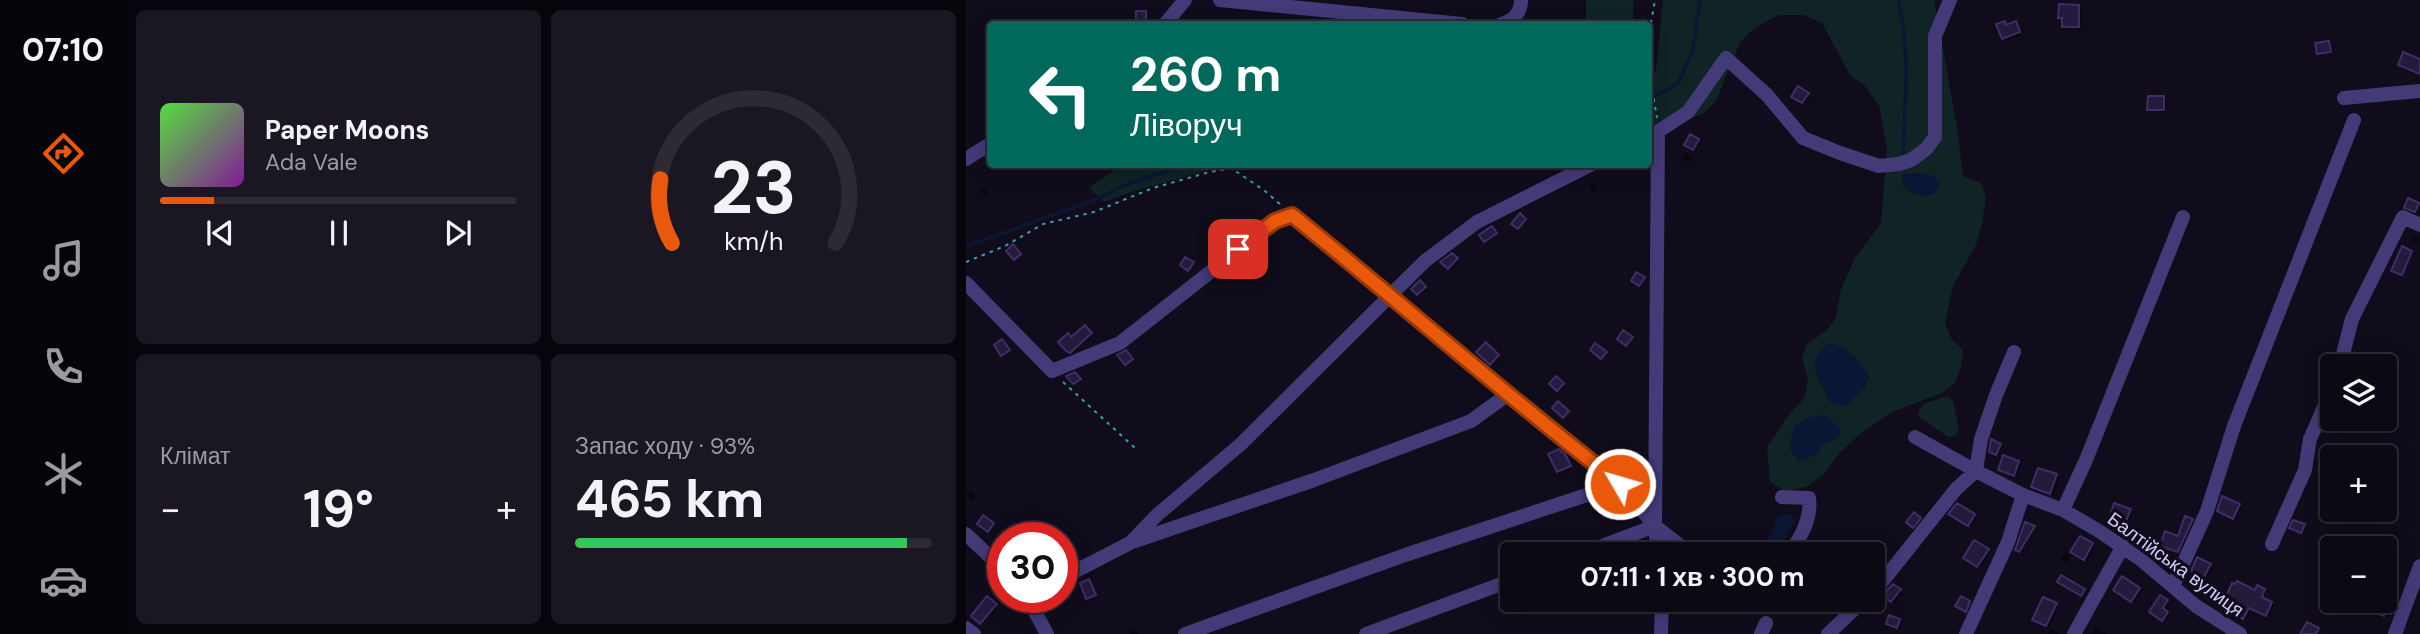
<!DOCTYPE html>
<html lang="uk">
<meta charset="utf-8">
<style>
:root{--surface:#0d0914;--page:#1b1722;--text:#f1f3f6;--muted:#9a9aa0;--line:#2d2a34;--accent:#ea580c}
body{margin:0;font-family:"DM Sans",sans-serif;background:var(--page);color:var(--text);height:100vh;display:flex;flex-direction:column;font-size:26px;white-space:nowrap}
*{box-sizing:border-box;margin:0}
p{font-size:23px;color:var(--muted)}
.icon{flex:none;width:38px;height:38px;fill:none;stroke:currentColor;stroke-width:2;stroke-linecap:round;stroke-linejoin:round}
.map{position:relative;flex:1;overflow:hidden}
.panel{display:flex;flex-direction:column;gap:10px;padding:10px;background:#07050b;width:840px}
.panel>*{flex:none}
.top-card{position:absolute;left:21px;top:21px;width:665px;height:147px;border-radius:7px;box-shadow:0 4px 18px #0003,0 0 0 2px var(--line);background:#00695c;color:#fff;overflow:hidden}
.fabs{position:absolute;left:1354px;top:354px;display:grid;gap:14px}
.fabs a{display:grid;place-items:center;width:77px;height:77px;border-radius:7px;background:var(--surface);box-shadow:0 4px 18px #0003,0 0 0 2px var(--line);font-size:35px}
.speed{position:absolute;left:21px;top:522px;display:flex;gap:14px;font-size:35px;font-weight:700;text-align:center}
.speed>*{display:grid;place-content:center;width:91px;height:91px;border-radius:50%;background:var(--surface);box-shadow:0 4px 18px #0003,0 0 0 2px var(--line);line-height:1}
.speed .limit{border:10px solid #d22;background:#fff;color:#111}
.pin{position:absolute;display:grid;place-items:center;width:60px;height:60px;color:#fff;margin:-30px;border-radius:14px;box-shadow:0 4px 10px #0006}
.me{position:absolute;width:77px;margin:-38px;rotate:308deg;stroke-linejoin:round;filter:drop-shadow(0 0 5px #0008)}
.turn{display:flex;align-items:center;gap:24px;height:147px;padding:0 28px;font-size:32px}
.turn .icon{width:91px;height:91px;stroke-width:2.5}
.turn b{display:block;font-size:49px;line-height:60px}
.big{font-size:52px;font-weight:700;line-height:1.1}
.panel .widget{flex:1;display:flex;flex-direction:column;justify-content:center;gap:10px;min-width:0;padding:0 24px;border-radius:10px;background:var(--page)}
.panel .dial{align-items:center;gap:0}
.dial svg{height:182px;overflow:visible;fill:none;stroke:var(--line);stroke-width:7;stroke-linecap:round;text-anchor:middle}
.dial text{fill:var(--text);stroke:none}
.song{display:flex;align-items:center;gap:21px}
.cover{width:84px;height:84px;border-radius:10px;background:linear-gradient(135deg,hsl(110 70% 55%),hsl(290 70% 35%))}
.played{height:7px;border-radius:4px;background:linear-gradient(90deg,var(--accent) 15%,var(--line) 15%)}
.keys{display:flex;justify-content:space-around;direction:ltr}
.heat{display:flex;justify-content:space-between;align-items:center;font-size:38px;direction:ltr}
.charge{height:10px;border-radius:5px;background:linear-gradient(90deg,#34c759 93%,var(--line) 0)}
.panel .tiles{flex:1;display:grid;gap:10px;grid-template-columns:repeat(2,1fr)}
.trip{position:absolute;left:534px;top:542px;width:385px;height:70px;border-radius:7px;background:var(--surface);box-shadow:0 4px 18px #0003,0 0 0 2px var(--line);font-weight:700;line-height:70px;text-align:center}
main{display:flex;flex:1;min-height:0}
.menu{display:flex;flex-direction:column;width:126px;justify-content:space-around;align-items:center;background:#050408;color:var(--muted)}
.menu .icon{width:49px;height:49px}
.menu .current{color:var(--accent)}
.menu b{font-size:32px;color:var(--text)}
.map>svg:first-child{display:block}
.green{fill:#102325;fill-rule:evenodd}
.water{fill:#0b1635}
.shadow{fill:#0007}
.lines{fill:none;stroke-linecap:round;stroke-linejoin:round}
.stream{stroke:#0b1635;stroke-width:3.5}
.building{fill:#241a3b;stroke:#3e2d66;stroke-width:2}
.path{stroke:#34a0a6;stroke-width:2;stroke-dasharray:3.5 5;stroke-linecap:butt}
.minor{stroke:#433a78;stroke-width:14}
.route-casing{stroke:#983908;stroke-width:18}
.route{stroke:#ea580c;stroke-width:12}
.labels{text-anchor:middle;stroke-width:7;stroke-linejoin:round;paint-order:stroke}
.street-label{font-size:19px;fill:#d5cafc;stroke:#110c1b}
</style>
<main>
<nav class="menu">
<b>07:10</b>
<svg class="icon current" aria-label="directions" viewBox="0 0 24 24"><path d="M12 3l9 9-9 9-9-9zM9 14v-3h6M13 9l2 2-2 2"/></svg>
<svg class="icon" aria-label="music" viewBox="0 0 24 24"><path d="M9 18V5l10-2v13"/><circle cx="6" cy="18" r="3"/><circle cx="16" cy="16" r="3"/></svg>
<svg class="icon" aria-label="phone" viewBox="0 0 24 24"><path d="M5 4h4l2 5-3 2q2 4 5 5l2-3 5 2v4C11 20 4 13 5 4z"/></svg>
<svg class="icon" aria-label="climate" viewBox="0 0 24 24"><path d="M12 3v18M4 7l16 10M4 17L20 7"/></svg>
<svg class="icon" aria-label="car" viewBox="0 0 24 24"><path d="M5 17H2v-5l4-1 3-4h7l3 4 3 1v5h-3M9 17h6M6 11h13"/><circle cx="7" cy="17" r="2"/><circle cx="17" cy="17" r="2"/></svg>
</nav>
<section class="panel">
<div class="tiles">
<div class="widget">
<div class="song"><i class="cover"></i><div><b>Paper Moons</b><p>Ada Vale</p></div></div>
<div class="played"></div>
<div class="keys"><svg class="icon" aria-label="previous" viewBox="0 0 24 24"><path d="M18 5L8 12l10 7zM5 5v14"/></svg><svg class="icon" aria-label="pause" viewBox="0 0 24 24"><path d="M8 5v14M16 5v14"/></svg><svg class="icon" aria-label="next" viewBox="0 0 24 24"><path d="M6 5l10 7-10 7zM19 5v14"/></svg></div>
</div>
<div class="widget dial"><svg viewBox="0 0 100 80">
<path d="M14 69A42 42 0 1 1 86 69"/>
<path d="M14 69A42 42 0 0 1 9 41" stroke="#ea580c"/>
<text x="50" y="56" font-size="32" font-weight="700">23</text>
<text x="50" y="72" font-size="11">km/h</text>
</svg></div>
<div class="widget"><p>Клімат</p>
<div class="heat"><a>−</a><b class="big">19°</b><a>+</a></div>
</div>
<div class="widget"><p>Запас ходу · 93%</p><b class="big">465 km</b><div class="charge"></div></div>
</div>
</section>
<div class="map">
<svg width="1454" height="634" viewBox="0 0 1454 634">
<rect width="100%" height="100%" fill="#110c1b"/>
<!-- green -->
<path class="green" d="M 620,0 L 667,0 L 667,24 L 620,24 Z
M 697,0 L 968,0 L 991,127 L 997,176 L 1015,183 L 1020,197 L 1016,223 L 1010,245 L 987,286 L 979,323 L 986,340 L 997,350 L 995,367 L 989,383 L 976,393 L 926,412 L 894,434 L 874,452 L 857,475 L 840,487 L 819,491 L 804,482 L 801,447 L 822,416 L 839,397 L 842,378 L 836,358 L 840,345 L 861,330 L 870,318 L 875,289 L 889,258 L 915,223 L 921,150 L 913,106 L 898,85 L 884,75 L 856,23 L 837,15 L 813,15 L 790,27 L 774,42 L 751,99 L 739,113 L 683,134 L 683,77 L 690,71 ZM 950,173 L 956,173 L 956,195 L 943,191 L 936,184 L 936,175 ZM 887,356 L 903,376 L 898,388 L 878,407 Z
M 163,165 L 163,164 L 262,165 L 168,191 L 138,202 L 123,187 L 149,170 Z
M 981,396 L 987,401 L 993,429 L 990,436 L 982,437 L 952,416 L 953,410 L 960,403 Z"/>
<!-- water -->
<path class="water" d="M 950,173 L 968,176 L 974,184 C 969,205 936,195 935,176 Z
M 863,343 C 882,347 893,360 903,376 L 898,388 L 879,407 L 863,401 C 852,375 837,363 863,343 Z
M 858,415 L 873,427 L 875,436 L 856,445 L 852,454 L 832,462 L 823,447 L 828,427 L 844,417 Z
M 820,513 L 830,518 L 815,546 L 808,551 L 799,548 L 811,518 Z"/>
<!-- shadow -->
<path class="shadow" d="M 1113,6 L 1115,9 L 1115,29 L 1101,29 L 1094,17 Z
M 1039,23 L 1042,26 L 1050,23 L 1055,35 L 1040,40 L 1037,38 Z
M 1363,42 L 1366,54 L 1355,56 L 1352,53 Z
M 842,94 L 844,96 L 839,104 L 830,99 Z
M 1198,98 L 1200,101 L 1200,112 L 1186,111 L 1183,109 Z
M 720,153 L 726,159 L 722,163 L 716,157 Z
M 626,183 L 632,189 L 628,193 L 622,187 Z
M 19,187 L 23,194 L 18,196 L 14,189 Z
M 1448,235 L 1454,238 L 1453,244 L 1445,241 Z
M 486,255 L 493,261 L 485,270 L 477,262 Z
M 454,282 L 461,290 L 455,296 L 447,289 Z
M 119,328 L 126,336 L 106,353 L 94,342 L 105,339 Z
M 520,345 L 534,358 L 527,366 L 513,352 Z
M 1034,446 L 1036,448 L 1032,456 L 1025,451 Z
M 601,459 L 606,469 L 594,474 L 592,471 Z
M 1052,463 L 1055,465 L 1051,477 L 1034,470 Z
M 1090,476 L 1093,478 L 1087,495 L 1067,486 Z
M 5,491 L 10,497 L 7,502 L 1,495 Z
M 991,506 L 1011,518 L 1005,527 L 987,516 Z
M 1273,506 L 1275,508 L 1270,520 L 1253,511 Z
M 1164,510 L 1166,513 L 1162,525 L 1145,518 Z
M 1226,521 L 1228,523 L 1214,553 L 1196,545 L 1213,538 Z
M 1126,544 L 1129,547 L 1121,561 L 1109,555 Z
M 1022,550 L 1024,552 L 1014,568 L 1001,560 Z
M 1098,553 L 1104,557 L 1101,563 L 1094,559 Z
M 1244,565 L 1246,568 L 1241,578 L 1229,573 Z
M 1173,589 L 1176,591 L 1168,603 L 1151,592 Z
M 933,591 L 936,593 L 928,603 L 919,596 Z
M 1298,591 L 1300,593 L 1297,600 L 1308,606 L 1302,617 L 1286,609 L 1280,620 L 1271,615 L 1272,608 L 1290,592 Z
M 21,599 L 31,607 L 17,624 L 7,616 Z
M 1201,601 L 1203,603 L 1198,611 L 1203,615 L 1199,622 L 1188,614 Z
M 1090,605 L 1092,607 L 1083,627 L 1085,628 L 1070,622 Z
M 1422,607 L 1424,609 L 1421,618 L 1401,608 Z
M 924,618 L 936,623 L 934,630 L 922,624 Z
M 1085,628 L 1094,634 L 1095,634 L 1082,634 Z
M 1129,628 L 1141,634 L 1126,634 Z
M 169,630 L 171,634 L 163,634 L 162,632 Z"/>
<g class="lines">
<!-- stream -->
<path class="stream" d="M 932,0 C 945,51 939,102 937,153
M 682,99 L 712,84 L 727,49 L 734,0
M 0,246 L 121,203 L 157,186 L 222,164"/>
</g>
<!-- building -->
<path class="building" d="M 1093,4 L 1113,5 L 1113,27 L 1096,27 L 1096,18 L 1092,18 Z
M 170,11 L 180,11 L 180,24 L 170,24 Z
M 1039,21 L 1040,25 L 1050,21 L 1054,32 L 1036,39 L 1030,24 Z
M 1363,41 L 1365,52 L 1351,54 L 1349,43 Z
M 1437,52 L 1454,59 L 1454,74 L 1432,65 Z
M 832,86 L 843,93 L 836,103 L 825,97 Z
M 1182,96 L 1198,96 L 1198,110 L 1181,110 Z
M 724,134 L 733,139 L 727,150 L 718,145 Z
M 1442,198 L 1453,203 L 1449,212 L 1438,208 Z
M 554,213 L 560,219 L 552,229 L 545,224 Z
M 526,226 L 531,233 L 518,242 L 513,235 Z
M 47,244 L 55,254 L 48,260 L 40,251 Z
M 1436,246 L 1446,251 L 1436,275 L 1425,271 Z
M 486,253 L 492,258 L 482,269 L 474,262 Z
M 219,257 L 228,262 L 222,271 L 214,265 Z
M 670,272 L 679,277 L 673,286 L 665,281 Z
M 454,280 L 460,287 L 451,295 L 445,289 Z
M 119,325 L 126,333 L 104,353 L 100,351 L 92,342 L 102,333 L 105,337 Z
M 657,330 L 667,337 L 660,346 L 651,339 Z
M 36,339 L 44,350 L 35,356 L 28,345 Z
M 520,342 L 533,355 L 524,365 L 510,352 Z
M 629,343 L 641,352 L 635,359 L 624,350 Z
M 160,350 L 167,359 L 159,365 L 151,355 Z
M 109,372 L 115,379 L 107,384 L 100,376 Z
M 590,376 L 598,383 L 591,391 L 583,384 Z
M 592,401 L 603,411 L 597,418 L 586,408 Z
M 1025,439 L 1035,444 L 1030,455 L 1023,452 Z
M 593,449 L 599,454 L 605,466 L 591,472 L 582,454 Z
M 1037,455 L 1053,461 L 1048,476 L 1032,470 Z
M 1072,468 L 1091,474 L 1084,494 L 1065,487 Z
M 1256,496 L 1274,504 L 1267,519 L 1251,511 Z
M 991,503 L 1009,514 L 1002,526 L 982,514 Z
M 1148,503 L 1165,509 L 1159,524 L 1143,518 Z
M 948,512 L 955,518 L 947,528 L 940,522 Z
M 17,515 L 28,523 L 22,532 L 11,524 Z
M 1219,516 L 1227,519 L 1212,552 L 1194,546 L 1199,531 L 1212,536 Z
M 1327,520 L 1339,524 L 1335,533 L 1323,528 Z
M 1059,522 L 1069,526 L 1053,552 L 1049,550 Z
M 1114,536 L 1127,543 L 1118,560 L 1104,552 Z
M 1008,540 L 1023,549 L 1011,567 L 997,558 Z
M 1231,557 L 1245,564 L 1238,577 L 1225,571 Z
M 1095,575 L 1119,589 L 1115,596 L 1091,582 Z
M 1156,576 L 1174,588 L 1165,602 L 1147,590 Z
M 123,579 L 130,595 L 120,599 L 114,583 Z
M 1271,581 L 1289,590 L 1291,585 L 1299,589 L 1296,597 L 1306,602 L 1300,616 L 1283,608 L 1277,619 L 1267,613 L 1271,607 L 1258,601 L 1266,583 L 1269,584 Z
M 927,584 L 935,589 L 925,602 L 916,596 Z
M 1194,595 L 1202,600 L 1197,608 L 1202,612 L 1196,621 L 1183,612 Z
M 21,596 L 31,604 L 14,624 L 5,616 Z
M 995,596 L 1004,601 L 1000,612 L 989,606 Z
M 1077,597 L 1091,603 L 1080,626 L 1066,620 Z
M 1402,600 L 1410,600 L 1423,605 L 1418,616 L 1399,609 Z
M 923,615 L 934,619 L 931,628 L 920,624 Z
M 1341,622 L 1353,628 L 1350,634 L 1334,634 Z"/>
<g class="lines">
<!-- path -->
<path class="path" d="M 682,40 L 689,0
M 682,65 L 691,118
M 0,262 L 39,246 L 77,224 L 128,212 L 187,188 L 240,173 L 265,168 L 299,191 L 315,205
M 97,382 L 169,448"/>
<!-- minor -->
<path class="minor" d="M 254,0 L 496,24
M 199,24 L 219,0
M 535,24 C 547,21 555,13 555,0
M 1378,98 L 1454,91
M 682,138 L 722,112 L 760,58 L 801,95 L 837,138 L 874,153 L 913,166 L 933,164 L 945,160 L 960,149 L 969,137 L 969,36 L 984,0
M 0,159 L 24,144
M 0,283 L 86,371 L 154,343 L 309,221 L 325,215 L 425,295 L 582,429 L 654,484 L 689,526 L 726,555
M 1374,366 L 1386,319 L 1437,217 L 1454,225
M 949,437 L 1010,471 L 1057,495 L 1097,510 L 1133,531 L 1174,559 L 1230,606 L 1274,634
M 816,497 L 843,498 C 846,519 834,538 823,555
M 1097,510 L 1120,460 L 1217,217
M 0,534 L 37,569
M 169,541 L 348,480 L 505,421 L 541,395
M 1306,544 L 1339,470 L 1344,439 L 1367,387
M 612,555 L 689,526
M 692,555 L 689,526 L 692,133
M 96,578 L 164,543 L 191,515 L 275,444 L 459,261 L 511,222 L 626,164
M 906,584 L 912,587 L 990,489 L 1010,471 L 1015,439 L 1030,395 L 1048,352
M 1207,586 L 1241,511 L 1268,426 L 1388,120
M 61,597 L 81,634
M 0,628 L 8,634
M 219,634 L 439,555 L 654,484
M 400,634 L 546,580
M 695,634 L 696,600
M 795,634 L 800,623
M 862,634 L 898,600
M 1000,634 L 1042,542 L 1057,495
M 1108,634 L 1157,546
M 1429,634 L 1454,566"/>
</g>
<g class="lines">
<!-- route casing -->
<g class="route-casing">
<path id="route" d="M 272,249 L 309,221 L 326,215 C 436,304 542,397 654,484"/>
</g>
<!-- route -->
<use href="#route" class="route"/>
</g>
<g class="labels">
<!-- street labels -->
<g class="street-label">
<text transform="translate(1210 564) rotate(36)" y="7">Балтійська вулиця</text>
</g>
</g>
</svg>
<div class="fabs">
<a><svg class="icon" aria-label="layers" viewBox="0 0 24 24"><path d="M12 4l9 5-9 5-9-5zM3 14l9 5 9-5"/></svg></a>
<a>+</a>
<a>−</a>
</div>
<div class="speed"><div class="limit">30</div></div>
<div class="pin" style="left:272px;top:249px;background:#d93025"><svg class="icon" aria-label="arrive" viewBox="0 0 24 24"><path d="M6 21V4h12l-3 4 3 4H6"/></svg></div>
<svg class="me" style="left:654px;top:484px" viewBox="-20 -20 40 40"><circle r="17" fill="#ea580c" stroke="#fff" stroke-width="3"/><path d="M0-11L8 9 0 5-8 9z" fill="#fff"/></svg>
<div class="trip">07:11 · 1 хв · 300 m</div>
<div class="top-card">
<div class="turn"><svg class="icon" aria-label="left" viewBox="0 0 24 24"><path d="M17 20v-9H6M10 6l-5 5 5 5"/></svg><div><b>260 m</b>Ліворуч</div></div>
</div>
</div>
</main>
